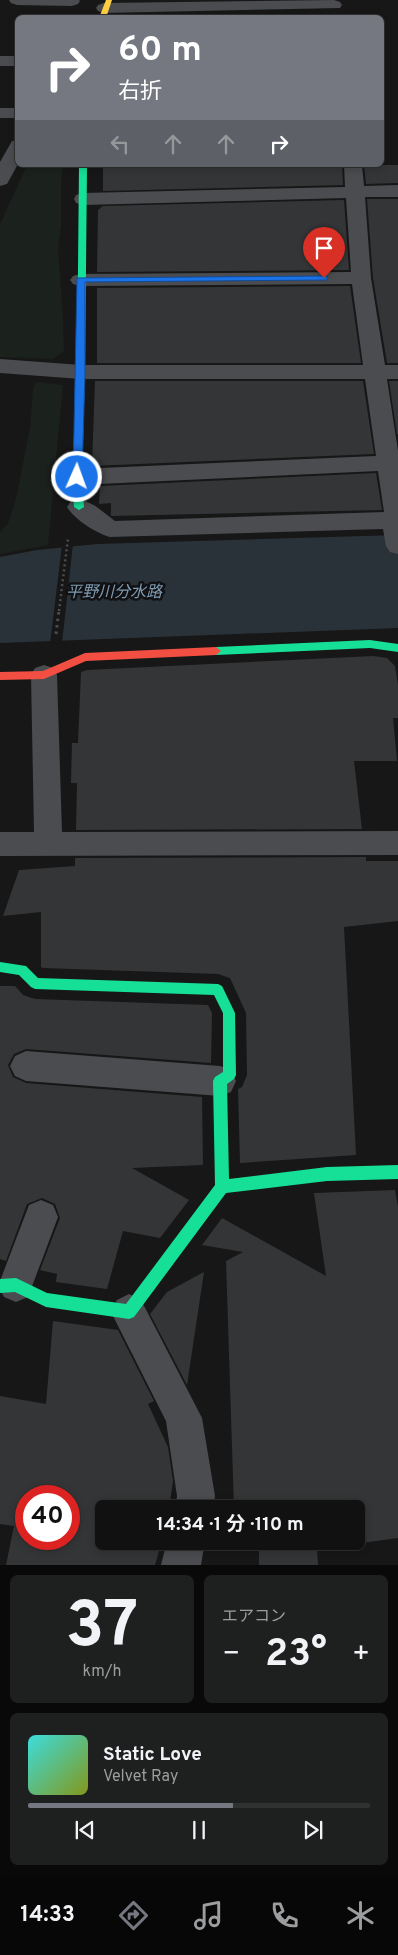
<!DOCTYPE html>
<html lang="ja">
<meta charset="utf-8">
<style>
:root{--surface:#111;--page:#1e1f1f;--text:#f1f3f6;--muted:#9c9d9f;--line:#303131;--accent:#757880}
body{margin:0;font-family:Overpass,"Noto Sans JP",sans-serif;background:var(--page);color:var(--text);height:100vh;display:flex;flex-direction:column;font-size:19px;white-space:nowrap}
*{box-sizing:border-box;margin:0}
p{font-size:16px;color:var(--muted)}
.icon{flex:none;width:28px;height:28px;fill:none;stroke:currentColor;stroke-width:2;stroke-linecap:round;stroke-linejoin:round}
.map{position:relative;height:1565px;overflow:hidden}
.panel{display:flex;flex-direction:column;gap:10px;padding:10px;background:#090909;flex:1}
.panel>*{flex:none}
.top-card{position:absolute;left:15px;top:15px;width:369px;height:152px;border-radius:8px;box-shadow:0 2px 8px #0003,0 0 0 1px var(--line);background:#757880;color:#fff;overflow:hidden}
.speed{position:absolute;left:15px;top:1485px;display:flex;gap:10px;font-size:25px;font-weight:700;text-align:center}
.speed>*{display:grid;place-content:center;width:65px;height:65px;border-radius:50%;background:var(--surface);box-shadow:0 2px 8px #0003,0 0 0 1px var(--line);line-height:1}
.speed .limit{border:8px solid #d22;background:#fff;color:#111}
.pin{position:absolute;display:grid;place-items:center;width:42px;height:42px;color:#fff;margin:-51px -21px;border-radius:50% 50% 50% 0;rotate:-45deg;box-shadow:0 0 5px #0007}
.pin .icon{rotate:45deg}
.me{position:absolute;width:55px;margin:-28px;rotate:2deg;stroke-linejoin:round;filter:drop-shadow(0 0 4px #0008)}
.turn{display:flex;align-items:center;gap:18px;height:105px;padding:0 20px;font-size:22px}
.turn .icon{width:65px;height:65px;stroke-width:2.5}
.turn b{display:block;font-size:35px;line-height:42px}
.lanes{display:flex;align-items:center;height:48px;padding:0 20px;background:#0003;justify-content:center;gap:25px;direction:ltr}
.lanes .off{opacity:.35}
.big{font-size:38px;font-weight:700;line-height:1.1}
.panel .widget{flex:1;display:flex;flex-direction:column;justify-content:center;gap:8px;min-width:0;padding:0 18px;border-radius:8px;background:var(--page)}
.panel .dial{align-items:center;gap:0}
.dial b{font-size:65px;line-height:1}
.song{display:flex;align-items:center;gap:15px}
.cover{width:60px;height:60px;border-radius:8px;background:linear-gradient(135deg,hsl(180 70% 55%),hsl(70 70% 35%))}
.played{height:5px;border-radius:2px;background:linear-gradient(90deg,var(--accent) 60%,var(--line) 60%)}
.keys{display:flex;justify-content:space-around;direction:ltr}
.heat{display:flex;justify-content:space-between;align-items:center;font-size:28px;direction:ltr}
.panel .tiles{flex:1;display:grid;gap:10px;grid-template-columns:1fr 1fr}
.widget:last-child{grid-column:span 2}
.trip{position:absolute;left:95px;top:1500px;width:270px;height:50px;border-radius:8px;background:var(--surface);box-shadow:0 2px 8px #0003,0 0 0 1px var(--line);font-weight:700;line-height:50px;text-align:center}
.dock{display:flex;height:80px;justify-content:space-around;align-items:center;background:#070707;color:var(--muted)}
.dock .icon{width:35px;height:35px}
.dock .selected{color:var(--accent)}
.dock b{font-size:22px;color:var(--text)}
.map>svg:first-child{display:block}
.green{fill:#1b211c}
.water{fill:#2a3239}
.pier{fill:#171717}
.building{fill:#343537;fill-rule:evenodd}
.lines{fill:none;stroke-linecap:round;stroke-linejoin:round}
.path-far1{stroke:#4d4e52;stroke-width:2.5;stroke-dasharray:2 3;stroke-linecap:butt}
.path{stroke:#4d4e52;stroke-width:3;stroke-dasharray:2.5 4;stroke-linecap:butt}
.street{fill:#4b4c50;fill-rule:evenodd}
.fast{fill:#16e098;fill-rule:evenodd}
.slow{fill:#ffcf43;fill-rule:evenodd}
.jam{fill:#f24e42;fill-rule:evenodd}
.route{fill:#1a73e8;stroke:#114b97}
.labels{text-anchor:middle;stroke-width:5;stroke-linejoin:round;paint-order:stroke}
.water-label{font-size:16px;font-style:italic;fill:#7f9bb3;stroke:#111113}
</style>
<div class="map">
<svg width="398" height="1565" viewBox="0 0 398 1565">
<rect width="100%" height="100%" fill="#171717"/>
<!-- green -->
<path class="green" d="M 27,165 L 63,165 L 61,182 L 61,227 L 58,247 L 63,317 L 64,351 L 53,359 L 0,357 L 0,224 Z
M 36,382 L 63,385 L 48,545 L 0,554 L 0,533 L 8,523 L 16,499 L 30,428 L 33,389 Z"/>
<!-- water -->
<path class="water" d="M 398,535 L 398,628 L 0,643 L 0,557 L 37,550 L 97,544 Z"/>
<!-- pier -->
<path class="pier" d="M 73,544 L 62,643 L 50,644 L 62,545 Z"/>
<!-- building -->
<path class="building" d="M 103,165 L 342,165 L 343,185 L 103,191 Z
M 364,165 L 398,165 L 398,183 L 366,184 Z
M 367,199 L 398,199 L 398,363 L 387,363 L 373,278 Z
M 344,200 L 349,270 L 97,272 L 98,210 L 103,206 Z
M 350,286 L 361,363 L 97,363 L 97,288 Z
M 95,381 L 363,381 L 374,454 L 92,466 Z
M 389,381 L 398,381 L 398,434 L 397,434 Z
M 376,473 L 382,510 L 111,516 L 111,503 L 99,504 L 100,486 Z
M 373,656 L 387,658 L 395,666 L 398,685 L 398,718 L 393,718 L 397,761 L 354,761 L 362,829 L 76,830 L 77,783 L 71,783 L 72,743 L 78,743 L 81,672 L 87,670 Z
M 366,857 L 366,861 L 398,861 L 398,921 L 344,927 L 356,1155 L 240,1163 L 238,1089 L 242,1087 L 247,1075 L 246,1013 L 230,978 L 218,974 L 43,968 L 41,967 L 41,912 L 3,916 L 19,870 L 75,866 L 75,858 Z
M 0,986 L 15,986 L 23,995 L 35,999 L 208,1005 L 212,1013 L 211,1063 L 26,1049 L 14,1054 L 8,1065 L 13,1077 L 26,1083 L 202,1097 L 203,1165 L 132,1168 L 189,1200 L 160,1238 L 123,1231 L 107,1289 L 56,1282 L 57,1274 L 40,1270 L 60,1218 L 55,1204 L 42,1198 L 27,1204 L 6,1261 L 0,1259 Z
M 395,1190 L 398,1207 L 398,1538 L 317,1549 L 318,1565 L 259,1565 L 259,1541 L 356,1541 L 356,1509 L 234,1509 L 226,1261 L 243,1252 L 202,1245 L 222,1218 L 326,1276 L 314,1193 Z
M 204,1272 L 187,1385 L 150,1314 L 167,1292 Z
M 53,1321 L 118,1330 L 154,1401 L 148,1404 L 168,1447 L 173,1481 L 169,1509 L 104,1509 L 104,1541 L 162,1541 L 155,1565 L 6,1565 L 14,1526 L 0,1524 L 0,1396 L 46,1404 ZM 26,1496 L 69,1496 L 69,1539 L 26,1539 Z"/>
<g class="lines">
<!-- path-far1 -->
<path class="path-far1" d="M 59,611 L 68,538"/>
<!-- path -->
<path class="path" d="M 56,634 L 59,610"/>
<!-- street -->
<path class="street" d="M 9,0 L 79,0 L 80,1 L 78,4 L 72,6 L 17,5 L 11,3 Z
M 334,0 L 340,2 L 342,5 L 340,8 L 104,13 L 98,11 L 96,8 L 98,5 L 104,3 Z
M 0,56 L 18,56 L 18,66 L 0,66 Z
M 0,108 L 18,108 L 18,118 L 0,118 Z
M 18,140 L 18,164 L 7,184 L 0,186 L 0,162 L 12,141 Z
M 344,165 L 362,165 L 364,186 L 398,185 L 398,197 L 365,197 L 371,278 L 385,365 L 398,365 L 398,379 L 387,379 L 398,451 L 398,554 L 390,552 L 386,546 L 383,529 L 110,537 C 96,533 75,520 67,507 L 71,501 C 88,496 101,511 115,521 L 384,512 L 378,471 L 77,485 L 69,482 L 66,477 L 69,472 L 77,469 L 376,456 L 365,379 L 81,379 L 0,373 L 0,359 L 81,365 L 363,365 L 352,284 L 80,286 L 73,284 L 70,280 L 73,276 L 80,274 L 351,272 L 346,198 L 83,205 L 76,203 L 74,199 L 76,195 L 83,193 L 345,187 Z
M 44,665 L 53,668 L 57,675 L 62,832 L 398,831 L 398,855 L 0,856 L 0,832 L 34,832 L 31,675 L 35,668 Z
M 26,1051 L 220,1066 L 231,1070 L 236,1081 L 231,1092 L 220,1096 L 26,1081 L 15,1076 L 10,1066 L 15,1056 Z
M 41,1200 L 53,1205 L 58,1217 L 28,1297 L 16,1302 L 4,1297 L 0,1289 L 0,1281 L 29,1205 Z
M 129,1294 L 141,1300 L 202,1418 L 215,1496 L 213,1509 L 175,1509 L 177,1496 L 166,1421 L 111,1312 L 117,1300 Z
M 167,1541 L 205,1541 L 201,1565 L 161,1565 Z"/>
<!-- fast -->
<path class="fast" d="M 79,165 L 87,165 L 85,372 L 82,477 L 84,507 L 79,510 L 74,507 L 72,477 L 77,372 Z
M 370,640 L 398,644 L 398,652 L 370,648 L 216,655 L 211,651 L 216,647 Z
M 0,962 L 26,966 L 38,978 L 218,984 L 222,986 L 235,1013 L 236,1075 L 234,1079 L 227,1084 L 229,1179 L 327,1167 L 398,1165 L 398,1179 L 327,1181 L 226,1193 L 134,1317 L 129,1319 L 46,1307 L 15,1292 L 0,1293 L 0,1279 L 16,1278 L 47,1293 L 126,1304 L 215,1185 L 213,1081 L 215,1077 L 223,1072 L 223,1013 L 214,995 L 35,989 L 31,987 L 19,975 L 0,972 Z"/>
<!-- slow -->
<path class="slow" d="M 106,0 L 112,0 L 106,18 L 99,18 Z"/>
<!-- jam -->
<path class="jam" d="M 216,647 L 221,651 L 216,655 L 86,661 L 44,679 L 0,680 L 0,672 L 43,671 L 85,653 Z"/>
</g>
<!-- route -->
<path class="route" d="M 324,276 L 327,276 L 327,280 L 85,282 L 85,372 L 82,477 L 80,480 L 73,480 L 77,278 Z"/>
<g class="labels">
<!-- water labels -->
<g class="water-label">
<text x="114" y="597">平野川分水路</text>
</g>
</g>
</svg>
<div class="speed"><div class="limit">40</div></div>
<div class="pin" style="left:324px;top:278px;background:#d93025"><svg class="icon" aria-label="arrive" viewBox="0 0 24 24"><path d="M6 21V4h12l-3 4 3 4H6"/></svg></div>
<svg class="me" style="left:77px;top:477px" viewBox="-20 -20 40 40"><circle r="17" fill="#1a73e8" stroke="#fff" stroke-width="3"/><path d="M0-11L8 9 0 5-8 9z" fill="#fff"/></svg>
<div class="trip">14:34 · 1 分 · 110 m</div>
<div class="top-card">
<div class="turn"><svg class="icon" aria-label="right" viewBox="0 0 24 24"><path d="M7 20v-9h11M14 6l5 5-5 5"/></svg><div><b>60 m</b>右折</div></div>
<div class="lanes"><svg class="icon off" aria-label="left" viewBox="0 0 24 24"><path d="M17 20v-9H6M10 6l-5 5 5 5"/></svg><svg class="icon off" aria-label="ahead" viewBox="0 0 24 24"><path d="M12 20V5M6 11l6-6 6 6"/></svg><svg class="icon off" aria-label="ahead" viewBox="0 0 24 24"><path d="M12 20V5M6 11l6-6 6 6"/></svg><svg class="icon" aria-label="right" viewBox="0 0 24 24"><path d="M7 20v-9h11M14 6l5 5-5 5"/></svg></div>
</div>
</div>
<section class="panel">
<div class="tiles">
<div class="widget dial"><b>37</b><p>km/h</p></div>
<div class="widget"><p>エアコン</p>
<div class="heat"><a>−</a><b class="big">23°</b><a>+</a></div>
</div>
<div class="widget">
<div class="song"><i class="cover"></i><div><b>Static Love</b><p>Velvet Ray</p></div></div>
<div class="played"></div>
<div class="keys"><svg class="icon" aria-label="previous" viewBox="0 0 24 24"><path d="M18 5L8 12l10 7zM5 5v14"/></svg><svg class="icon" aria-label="pause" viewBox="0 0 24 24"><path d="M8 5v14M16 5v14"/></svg><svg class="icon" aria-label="next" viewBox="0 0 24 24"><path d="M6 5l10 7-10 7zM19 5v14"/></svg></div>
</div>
</div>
</section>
<nav class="dock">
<b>14:33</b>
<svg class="icon selected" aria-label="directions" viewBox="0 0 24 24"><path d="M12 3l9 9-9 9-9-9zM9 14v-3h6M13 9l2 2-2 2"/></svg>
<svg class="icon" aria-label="music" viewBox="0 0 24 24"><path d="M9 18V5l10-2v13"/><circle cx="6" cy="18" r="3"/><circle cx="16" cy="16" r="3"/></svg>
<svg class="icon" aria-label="phone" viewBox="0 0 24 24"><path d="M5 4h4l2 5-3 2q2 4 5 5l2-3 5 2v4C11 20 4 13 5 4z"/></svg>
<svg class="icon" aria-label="climate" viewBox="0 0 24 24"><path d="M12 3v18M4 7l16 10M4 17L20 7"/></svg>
</nav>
